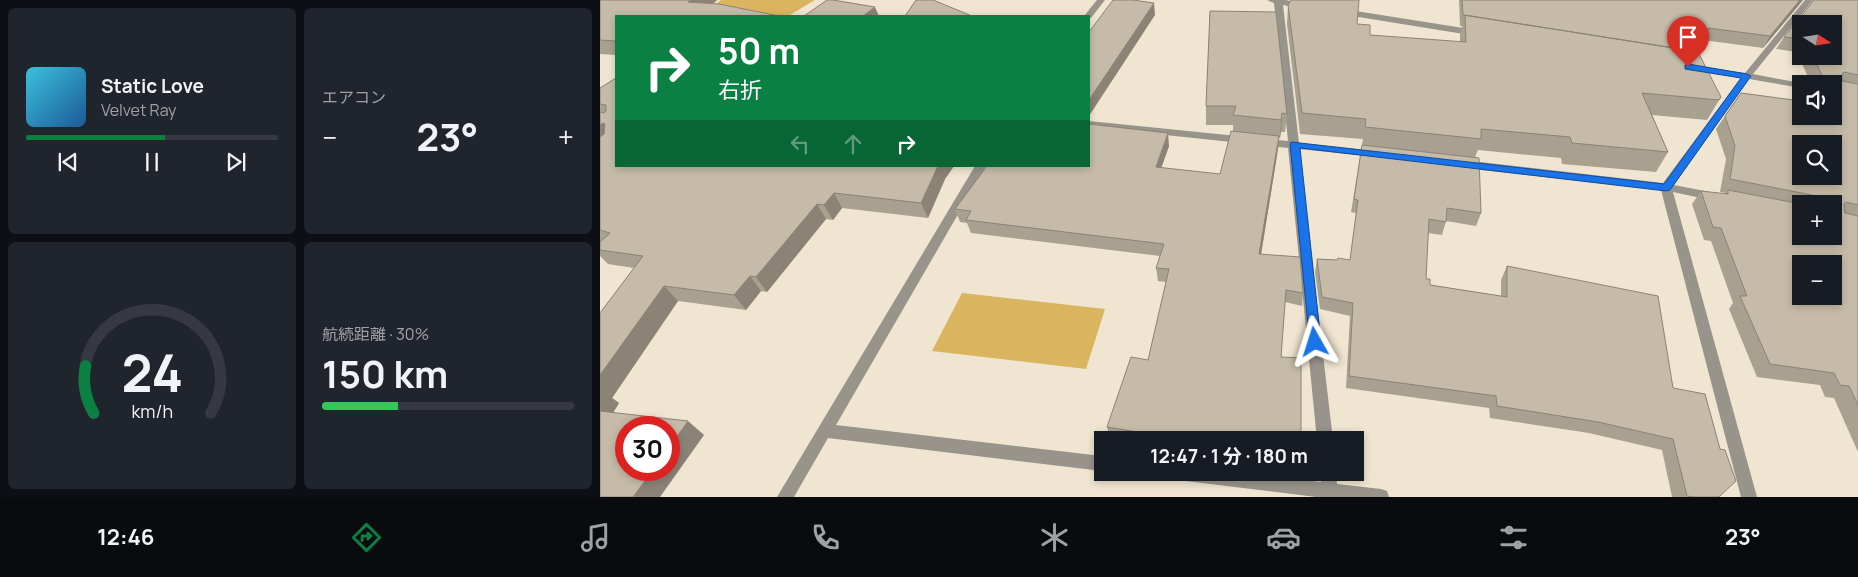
<!DOCTYPE html>
<html lang="ja">
<meta charset="utf-8">
<style>
:root{--surface:#171b24;--page:#20242c;--text:#f1f3f6;--muted:#9ea1a6;--line:#363941;--accent:#0b8043}
body{margin:0;font-family:Manrope,"Noto Sans JP",sans-serif;background:var(--page);color:var(--text);height:100vh;display:flex;flex-direction:column;font-size:19px;white-space:nowrap}
*{box-sizing:border-box;margin:0}
p{font-size:16px;color:var(--muted)}
.icon{flex:none;width:28px;height:28px;fill:none;stroke:currentColor;stroke-width:2;stroke-linecap:round;stroke-linejoin:round}
.map{position:relative;flex:1;overflow:hidden}
.drawer{display:flex;flex-direction:column;gap:8px;padding:8px;background:#0d0f14;width:600px}
.drawer>*{flex:none}
.top-card{position:absolute;left:15px;top:15px;width:475px;height:152px;border-radius:0px;box-shadow:0 2px 8px #0003;background:#0b8043;color:#fff;overflow:hidden}
.needle{width:32px;rotate:102deg}
.tools{position:absolute;left:1192px;top:15px;display:grid;gap:10px}
.tools a{display:grid;place-items:center;width:50px;height:50px;border-radius:0px;background:var(--surface);box-shadow:0 2px 8px #0003;font-size:25px}
.speed{position:absolute;left:15px;top:416px;display:flex;gap:10px;font-size:25px;font-weight:700;text-align:center}
.speed>*{display:grid;place-content:center;width:65px;height:65px;border-radius:50%;background:var(--surface);box-shadow:0 2px 8px #0003;line-height:1}
.speed .limit{border:8px solid #d22;background:#fff;color:#111}
.pin{position:absolute;display:grid;place-items:center;width:42px;height:42px;color:#fff;margin:-51px -21px;border-radius:50% 50% 50% 0;rotate:-45deg;box-shadow:0 0 5px #0007}
.pin .icon{rotate:45deg}
.me{position:absolute;width:55px;margin:-28px;rotate:354deg;stroke-linejoin:round;filter:drop-shadow(0 0 4px #0008)}
.turn{display:flex;align-items:center;gap:18px;height:105px;padding:0 20px;font-size:22px}
.turn .icon{width:65px;height:65px;stroke-width:2.5}
.turn b{display:block;font-size:35px;line-height:42px}
.lanes{display:flex;align-items:center;height:48px;padding:0 20px;background:#0003;justify-content:center;gap:25px;direction:ltr}
.lanes .off{opacity:.35}
.big{font-size:38px;font-weight:700;line-height:1.1}
.drawer .widget{flex:1;display:flex;flex-direction:column;justify-content:center;gap:8px;min-width:0;padding:0 18px;border-radius:8px;background:var(--page)}
.drawer .dial{align-items:center;gap:0}
.dial svg{height:130px;overflow:visible;fill:none;stroke:var(--line);stroke-width:7;stroke-linecap:round;text-anchor:middle}
.dial text{fill:var(--text);stroke:none}
.song{display:flex;align-items:center;gap:15px}
.cover{width:60px;height:60px;border-radius:8px;background:linear-gradient(135deg,hsl(190 70% 55%),hsl(210 70% 35%))}
.played{height:5px;border-radius:2px;background:linear-gradient(90deg,var(--accent) 55%,var(--line) 55%)}
.keys{display:flex;justify-content:space-around;direction:ltr}
.heat{display:flex;justify-content:space-between;align-items:center;font-size:28px;direction:ltr}
.charge{height:8px;border-radius:4px;background:linear-gradient(90deg,#34c759 30%,var(--line) 0)}
.drawer .tiles{flex:1;display:grid;gap:8px;grid-template-columns:repeat(2,1fr)}
.trip{position:absolute;left:494px;top:431px;width:270px;height:50px;border-radius:0px;background:var(--surface);box-shadow:0 2px 8px #0003;font-weight:700;line-height:50px;text-align:center}
.tab-bar{display:flex;height:80px;justify-content:space-around;align-items:center;background:#090b0e;color:var(--muted)}
.tab-bar .icon{width:35px;height:35px}
.tab-bar .current{color:var(--accent)}
.tab-bar b{font-size:22px;color:var(--text)}
main{display:flex;flex:1;min-height:0}
.map>svg:first-child{display:block}
.green{fill:#dbb45f}
.lines{fill:none;stroke-linecap:round;stroke-linejoin:round}
.minor{fill:#98948c;fill-rule:evenodd}
.wall{fill:#a9a190;fill-rule:evenodd}
.shaded-wall{fill:#8a8376}
.building{fill:#c5bba8;stroke:#8a8376;fill-rule:evenodd}
.route{fill:#1a73e8;stroke:#114b97}
</style>
<main>
<section class="drawer">
<div class="tiles">
<div class="widget">
<div class="song"><i class="cover"></i><div><b>Static Love</b><p>Velvet Ray</p></div></div>
<div class="played"></div>
<div class="keys"><svg class="icon" aria-label="previous" viewBox="0 0 24 24"><path d="M18 5L8 12l10 7zM5 5v14"/></svg><svg class="icon" aria-label="pause" viewBox="0 0 24 24"><path d="M8 5v14M16 5v14"/></svg><svg class="icon" aria-label="next" viewBox="0 0 24 24"><path d="M6 5l10 7-10 7zM19 5v14"/></svg></div>
</div>
<div class="widget"><p>エアコン</p>
<div class="heat"><a>−</a><b class="big">23°</b><a>+</a></div>
</div>
<div class="widget dial"><svg viewBox="0 0 100 80">
<path d="M14 69A42 42 0 1 1 86 69"/>
<path d="M14 69A42 42 0 0 1 9 40" stroke="#0b8043"/>
<text x="50" y="56" font-size="32" font-weight="700">24</text>
<text x="50" y="72" font-size="11">km/h</text>
</svg></div>
<div class="widget"><p>航続距離 · 30%</p><b class="big">150 km</b><div class="charge"></div></div>
</div>
</section>
<div class="map">
<svg width="1258" height="497" viewBox="0 0 1258 497">
<rect width="100%" height="100%" fill="#efe5d1"/>
<!-- green -->
<path class="green" d="M 121,0 L 215,0 L 188,16 L 134,16 L 106,12 Z
M 362,293 L 505,309 L 486,369 L 332,351 Z"/>
<g class="lines">
<!-- minor -->
<path class="minor" d="M 497,0 L 505,0 L 491,18 L 484,16 Z
M 667,0 L 686,0 L 710,6 L 706,9 L 683,5 L 699,143 L 776,151 L 781,154 L 776,157 L 699,149 L 733,440 L 717,440 L 688,148 L 489,127 L 489,121 L 688,141 L 674,3 Z
M 1205,0 L 1213,0 L 1153,74 L 1205,84 L 1201,84 L 1201,88 L 1149,79 L 1074,185 L 1115,193 L 1121,197 L 1115,201 L 1073,192 L 1157,497 L 1141,497 L 1061,190 L 863,168 L 857,164 L 863,160 L 1063,183 L 1141,78 L 1091,70 L 1088,69 L 1088,65 L 1145,73 Z
M 743,9 L 876,30 L 880,33 L 876,36 L 740,14 L 740,10 Z
M 375,166 L 386,166 L 236,425 L 502,456 L 502,471 L 228,438 L 194,497 L 177,497 Z
M 569,472 L 645,472 L 721,482 L 720,472 L 736,472 L 737,484 L 781,489 L 787,491 L 789,497 L 716,497 L 577,480 L 571,477 Z"/>
</g>
<!-- wall -->
<path class="wall" d="M 0,0 L 117,0 L 113,4 L 16,16 L 16,55 L 0,54 Z
M 859,0 L 1203,0 L 1163,48 L 1103,40 L 1102,42 L 1083,39 L 1088,50 L 1121,97 L 1107,120 L 1052,115 L 1068,152 L 1056,172 L 962,164 L 961,158 L 878,150 L 875,157 L 881,213 L 876,226 L 846,221 L 842,235 L 828,233 L 826,279 L 830,285 L 901,296 L 901,280 L 907,266 L 1073,388 L 1119,497 L 1072,497 L 1062,450 L 989,433 L 890,418 L 889,408 L 746,388 L 750,316 L 720,309 L 715,272 L 717,259 L 737,260 L 750,260 L 756,213 L 751,212 L 763,139 L 700,134 L 687,24 L 688,5 L 757,24 L 770,35 L 860,42 L 860,35 L 862,26 L 860,26 Z
M 1214,0 L 1258,0 L 1258,452 L 1234,398 L 1225,397 L 1220,385 L 1157,377 L 1129,309 L 1133,303 L 1111,241 L 1104,240 L 1092,204 L 1101,191 L 1125,194 L 1126,193 L 1120,192 L 1126,159 L 1116,129 L 1141,93 L 1201,101 L 1201,116 L 1234,116 L 1234,84 L 1211,84 L 1197,52 L 1176,49 L 1184,37 ZM 1201,24 L 1234,24 L 1234,56 L 1201,56 ZM 1201,144 L 1234,144 L 1234,176 L 1201,176 ZM 1201,204 L 1234,204 L 1234,236 L 1201,236 ZM 1201,264 L 1234,264 L 1234,296 L 1201,296 Z
M 610,11 L 687,114 L 685,132 L 681,132 L 680,138 L 679,138 L 678,149 L 661,254 L 703,293 L 702,306 L 685,302 L 681,357 L 701,438 L 701,440 L 519,440 L 510,438 L 507,427 L 548,360 L 566,282 L 558,281 L 556,268 L 560,256 L 371,233 L 367,223 L 360,222 L 355,209 L 413,167 L 569,146 L 561,168 L 620,174 L 633,131 L 633,125 L 606,125 L 606,106 Z
M 16,78 L 16,166 L 354,166 L 345,179 L 328,218 L 242,208 L 233,220 L 226,219 L 167,292 L 161,291 L 146,310 L 78,301 L 12,398 L 19,403 L 13,412 L 104,435 L 0,497 L 0,313 L 34,268 L 8,264 L 0,256 L 0,88 Z"/>
<!-- shaded-wall -->
<path class="shaded-wall" d="M 91,0 L 117,0 L 96,16 L 88,2 Z
M 1200,0 L 1203,0 L 1163,48 L 1170,36 Z
M 554,3 L 555,15 L 489,116 L 489,100 Z
M 275,7 L 279,16 L 263,16 Z
M 682,113 L 681,132 L 680,138 L 681,120 Z
M 3,123 L 15,138 L 0,147 L 0,125 Z
M 568,133 L 569,146 L 557,180 L 556,167 Z
M 679,136 L 678,149 L 659,267 L 659,254 Z
M 338,166 L 354,166 L 345,179 L 328,218 L 321,203 Z
M 234,193 L 242,208 L 233,220 L 224,205 Z
M 217,204 L 226,219 L 167,292 L 156,277 Z
M 150,276 L 161,291 L 146,310 L 134,295 Z
M 64,286 L 78,301 L 12,398 L 19,403 L 7,423 L 0,418 L 0,375 Z
M 88,421 L 104,435 L 60,497 L 33,497 L 53,470 L 69,470 L 69,448 Z"/>
<!-- building -->
<path class="building" d="M 0,0 L 91,0 L 88,2 L 119,4 L 179,16 L 16,16 L 16,41 L 0,40 Z
M 227,0 L 233,0 L 275,7 L 263,16 L 204,16 Z
M 316,0 L 333,0 L 372,16 L 305,16 Z
M 513,0 L 533,0 L 554,3 L 489,100 L 489,32 Z
M 691,0 L 759,0 L 757,24 L 770,25 L 770,35 L 866,42 L 865,15 L 1098,52 L 1121,97 L 1119,100 L 1042,93 L 1068,152 L 972,143 L 970,137 L 881,129 L 881,139 L 765,127 L 766,119 L 702,113 L 688,5 Z
M 862,0 L 1200,0 L 1170,36 L 1108,28 L 1108,31 L 1076,26 L 1088,50 L 863,15 Z
M 1214,0 L 1258,0 L 1258,75 L 1244,72 L 1242,74 L 1242,81 L 1258,84 L 1258,205 L 1246,202 L 1244,204 L 1245,213 L 1258,216 L 1258,405 L 1249,386 L 1240,385 L 1234,373 L 1170,364 L 1140,296 L 1147,296 L 1121,228 L 1113,227 L 1101,191 L 1128,194 L 1128,190 L 1201,204 L 1201,236 L 1234,236 L 1234,204 L 1213,204 L 1212,195 L 1130,179 L 1135,146 L 1125,116 L 1141,93 L 1201,101 L 1201,116 L 1234,116 L 1234,106 L 1237,106 L 1234,100 L 1234,84 L 1226,84 L 1213,56 L 1234,56 L 1234,24 L 1201,24 L 1201,39 L 1184,37 ZM 1201,144 L 1234,144 L 1234,176 L 1201,176 ZM 1201,264 L 1234,264 L 1234,296 L 1201,296 Z
M 610,11 L 676,12 L 687,114 L 682,113 L 681,120 L 633,115 L 636,106 L 606,106 Z
M 16,78 L 16,166 L 338,166 L 321,203 L 234,193 L 224,205 L 217,204 L 156,277 L 150,276 L 134,295 L 64,286 L 0,375 L 0,313 L 43,256 L 0,250 L 0,242 L 10,233 L 0,230 L 0,137 L 4,134 L 5,124 L 3,123 L 0,125 L 0,112 L 4,113 L 6,111 L 6,105 L 0,104 L 0,88 Z
M 489,124 L 568,133 L 556,167 L 620,174 L 631,131 L 679,136 L 659,254 L 700,257 L 703,293 L 686,290 L 681,357 L 701,358 L 701,438 L 699,440 L 586,440 L 507,427 L 531,357 L 548,360 L 569,269 L 556,268 L 564,244 L 366,220 L 371,211 L 355,209 L 387,166 L 489,166 Z
M 762,145 L 879,158 L 881,213 L 847,208 L 846,222 L 829,219 L 826,279 L 830,279 L 830,285 L 907,297 L 907,266 L 1058,296 L 1073,388 L 1105,394 L 1120,449 L 1125,450 L 1136,481 L 1119,497 L 1094,497 L 1087,496 L 1073,439 L 998,422 L 897,406 L 896,396 L 749,376 L 753,303 L 722,297 L 717,259 L 737,260 L 738,258 L 750,260 L 758,200 L 754,199 Z
M 0,411 L 88,421 L 69,448 L 69,428 L 26,428 L 26,470 L 53,470 L 33,497 L 0,497 Z"/>
<!-- route -->
<path class="route" d="M 1088,64 L 1147,74 L 1151,76 L 1070,190 L 1066,191 L 700,148 L 721,342 L 719,345 L 715,347 L 710,345 L 690,144 L 691,142 L 1064,184 L 1141,78 L 1085,69 L 1085,65 Z"/>
</svg>
<div class="tools">
<a><svg class="needle" viewBox="-14 -14 28 28"><path d="M0-13l5 13h-10z" fill="#e53935"/><path d="M0 13l5-13h-10z" fill="#9ea1a6"/></svg></a>
<a><svg class="icon" aria-label="sound" viewBox="0 0 24 24"><path d="M4 9h4l5-4v14l-5-4H4zM17 9q2 3 0 6"/></svg></a>
<a><svg class="icon" aria-label="search" viewBox="0 0 24 24"><circle cx="10" cy="10" r="6"/><path d="M15 15l6 6"/></svg></a>
<a>+</a>
<a>−</a>
</div>
<div class="speed"><div class="limit">30</div></div>
<div class="pin" style="left:1088px;top:67px;background:#d93025"><svg class="icon" aria-label="arrive" viewBox="0 0 24 24"><path d="M6 21V4h12l-3 4 3 4H6"/></svg></div>
<svg class="me" style="left:715px;top:342px" viewBox="-20 -20 40 40"><path d="M0-17L14 15 0 8-14 15z" fill="#1a73e8" stroke="#fff" stroke-width="4"/></svg>
<div class="trip">12:47 · 1 分 · 180 m</div>
<div class="top-card">
<div class="turn"><svg class="icon" aria-label="right" viewBox="0 0 24 24"><path d="M7 20v-9h11M14 6l5 5-5 5"/></svg><div><b>50 m</b>右折</div></div>
<div class="lanes"><svg class="icon off" aria-label="left" viewBox="0 0 24 24"><path d="M17 20v-9H6M10 6l-5 5 5 5"/></svg><svg class="icon off" aria-label="ahead" viewBox="0 0 24 24"><path d="M12 20V5M6 11l6-6 6 6"/></svg><svg class="icon" aria-label="right" viewBox="0 0 24 24"><path d="M7 20v-9h11M14 6l5 5-5 5"/></svg></div>
</div>
</div>
</main>
<nav class="tab-bar">
<b>12:46</b>
<svg class="icon current" aria-label="directions" viewBox="0 0 24 24"><path d="M12 3l9 9-9 9-9-9zM9 14v-3h6M13 9l2 2-2 2"/></svg>
<svg class="icon" aria-label="music" viewBox="0 0 24 24"><path d="M9 18V5l10-2v13"/><circle cx="6" cy="18" r="3"/><circle cx="16" cy="16" r="3"/></svg>
<svg class="icon" aria-label="phone" viewBox="0 0 24 24"><path d="M5 4h4l2 5-3 2q2 4 5 5l2-3 5 2v4C11 20 4 13 5 4z"/></svg>
<svg class="icon" aria-label="climate" viewBox="0 0 24 24"><path d="M12 3v18M4 7l16 10M4 17L20 7"/></svg>
<svg class="icon" aria-label="car" viewBox="0 0 24 24"><path d="M5 17H2v-5l4-1 3-4h7l3 4 3 1v5h-3M9 17h6M6 11h13"/><circle cx="7" cy="17" r="2"/><circle cx="17" cy="17" r="2"/></svg>
<svg class="icon" aria-label="filters" viewBox="0 0 24 24"><path d="M4 7h16M4 17h16"/><circle cx="9" cy="7" r="2"/><circle cx="15" cy="17" r="2"/></svg>
<b>23°</b>
</nav>
